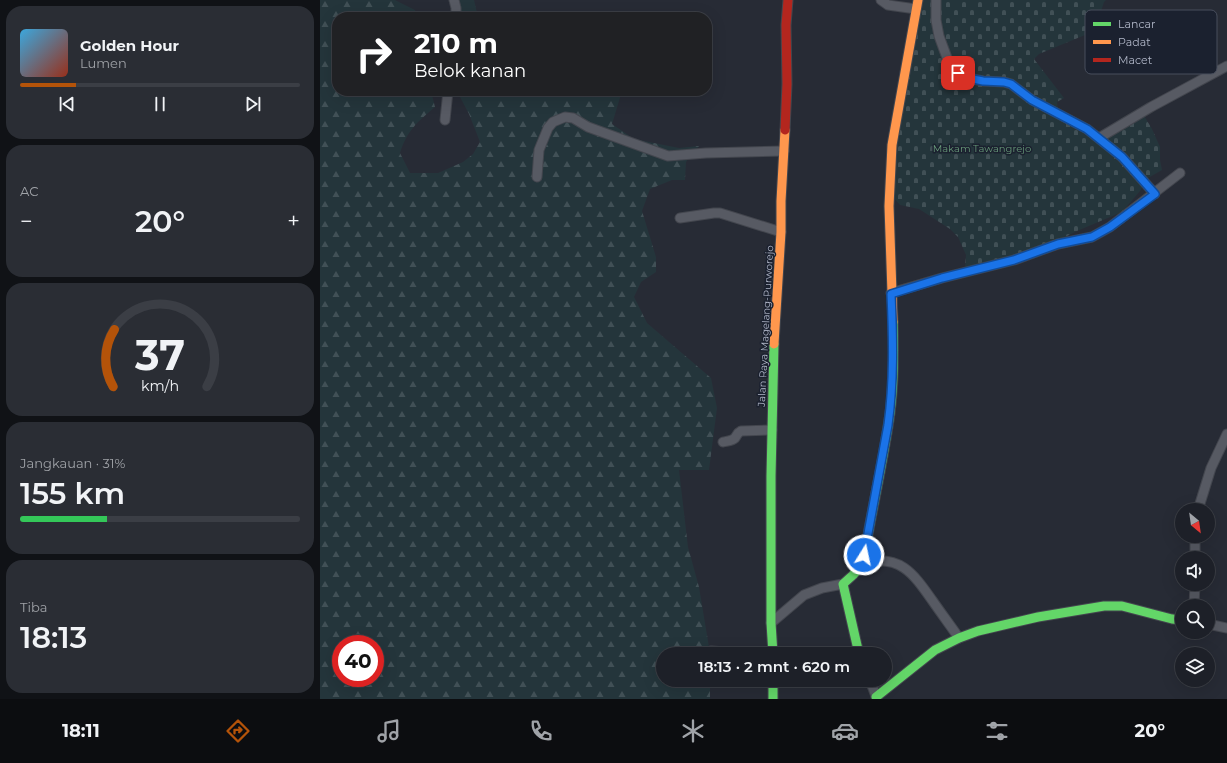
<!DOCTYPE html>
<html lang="id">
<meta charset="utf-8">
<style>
:root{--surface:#1d2028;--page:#2a2d34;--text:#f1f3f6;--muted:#a0a3a8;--line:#3b3e45;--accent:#b45309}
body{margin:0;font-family:Montserrat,sans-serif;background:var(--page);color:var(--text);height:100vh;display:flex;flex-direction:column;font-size:15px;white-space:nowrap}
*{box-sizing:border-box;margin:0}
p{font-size:13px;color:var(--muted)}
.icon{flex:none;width:22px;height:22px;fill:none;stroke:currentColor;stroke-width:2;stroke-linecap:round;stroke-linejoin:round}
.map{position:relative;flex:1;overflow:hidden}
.panel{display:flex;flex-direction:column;gap:6px;padding:6px;background:#101216;width:320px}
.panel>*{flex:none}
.guide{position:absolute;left:12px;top:12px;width:380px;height:84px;border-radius:16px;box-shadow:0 4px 16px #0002,0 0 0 1px var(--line);background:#202124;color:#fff;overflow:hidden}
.needle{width:26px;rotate:151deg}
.buttons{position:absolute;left:855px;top:503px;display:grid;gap:8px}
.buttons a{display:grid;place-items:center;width:40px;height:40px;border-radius:50%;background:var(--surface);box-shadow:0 4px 16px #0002,0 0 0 1px var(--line);font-size:20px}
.speed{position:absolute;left:12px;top:635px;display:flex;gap:8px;font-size:20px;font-weight:700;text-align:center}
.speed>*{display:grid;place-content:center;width:52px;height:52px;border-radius:50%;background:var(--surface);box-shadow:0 4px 16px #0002,0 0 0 1px var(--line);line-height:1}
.speed .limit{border:6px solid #d22;background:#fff;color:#111}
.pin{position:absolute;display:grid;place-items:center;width:34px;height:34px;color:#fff;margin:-17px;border-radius:8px;box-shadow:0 2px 6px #0006}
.me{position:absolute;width:44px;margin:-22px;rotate:10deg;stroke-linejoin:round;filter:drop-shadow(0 0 3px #0008)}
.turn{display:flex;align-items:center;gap:14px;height:84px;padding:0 16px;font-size:18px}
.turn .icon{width:52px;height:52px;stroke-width:2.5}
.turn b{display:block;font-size:28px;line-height:34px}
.big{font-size:30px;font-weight:600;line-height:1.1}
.panel .widget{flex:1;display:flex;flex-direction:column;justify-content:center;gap:6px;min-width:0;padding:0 14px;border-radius:16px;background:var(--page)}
.panel .dial{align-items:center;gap:0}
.dial svg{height:104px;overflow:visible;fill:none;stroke:var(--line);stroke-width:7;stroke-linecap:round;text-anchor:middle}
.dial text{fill:var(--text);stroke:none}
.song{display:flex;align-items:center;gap:12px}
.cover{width:48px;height:48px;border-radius:6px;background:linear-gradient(135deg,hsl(200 70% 55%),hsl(10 70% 35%))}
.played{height:4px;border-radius:2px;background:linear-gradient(90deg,var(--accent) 20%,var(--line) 20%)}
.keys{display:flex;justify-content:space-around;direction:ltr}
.heat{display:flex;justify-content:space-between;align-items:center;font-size:22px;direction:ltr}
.charge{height:6px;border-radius:3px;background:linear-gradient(90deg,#34c759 31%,var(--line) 0)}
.trip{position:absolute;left:336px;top:647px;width:236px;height:40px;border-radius:20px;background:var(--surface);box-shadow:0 4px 16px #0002,0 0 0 1px var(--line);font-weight:600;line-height:40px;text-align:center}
.menu{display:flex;height:64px;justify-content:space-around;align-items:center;background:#0c0d10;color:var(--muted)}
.menu .icon{width:28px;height:28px}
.menu .on{color:var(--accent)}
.menu b{font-size:18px;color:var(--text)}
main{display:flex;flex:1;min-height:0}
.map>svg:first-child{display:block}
.forest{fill:url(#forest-firs);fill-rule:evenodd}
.cemetery{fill:url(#cemetery-stones)}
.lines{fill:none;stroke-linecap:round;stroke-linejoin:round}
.street-casing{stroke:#43464e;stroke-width:11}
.fast-casing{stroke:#43464e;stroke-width:11}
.slow-casing{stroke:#43464e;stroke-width:11}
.jam-casing{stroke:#43464e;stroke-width:11}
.street{stroke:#575a63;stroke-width:9}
.fast{stroke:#63d668;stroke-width:9}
.slow{stroke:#ff974d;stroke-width:9}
.jam{stroke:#b3261e;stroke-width:9}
.route-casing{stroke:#114b97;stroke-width:10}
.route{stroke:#1a73e8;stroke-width:7}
.labels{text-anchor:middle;stroke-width:3;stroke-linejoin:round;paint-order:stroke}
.park-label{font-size:10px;fill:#679878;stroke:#1b212f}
.street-label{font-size:10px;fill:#b0b6c7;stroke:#1b212f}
.key{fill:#1b212f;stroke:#484e5d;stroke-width:1}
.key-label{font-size:11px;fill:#b0b6c7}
</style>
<main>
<section class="panel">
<div class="widget">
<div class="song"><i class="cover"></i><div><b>Golden Hour</b><p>Lumen</p></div></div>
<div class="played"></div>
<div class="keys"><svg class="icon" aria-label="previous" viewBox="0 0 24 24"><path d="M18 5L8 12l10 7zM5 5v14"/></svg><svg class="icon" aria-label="pause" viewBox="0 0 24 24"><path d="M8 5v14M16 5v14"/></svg><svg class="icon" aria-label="next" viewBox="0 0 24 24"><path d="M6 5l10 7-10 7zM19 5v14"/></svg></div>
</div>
<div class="widget"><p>AC</p>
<div class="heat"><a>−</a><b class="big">20°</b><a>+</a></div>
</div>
<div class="widget dial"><svg viewBox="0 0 100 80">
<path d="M14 69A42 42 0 1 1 86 69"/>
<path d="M14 69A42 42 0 0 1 15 25" stroke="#b45309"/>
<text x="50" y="56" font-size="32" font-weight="700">37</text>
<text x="50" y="72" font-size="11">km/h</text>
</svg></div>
<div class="widget"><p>Jangkauan · 31%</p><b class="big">155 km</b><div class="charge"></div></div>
<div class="widget"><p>Tiba</p><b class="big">18:13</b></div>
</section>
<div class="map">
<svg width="907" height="699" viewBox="0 0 907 699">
<defs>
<pattern id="forest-firs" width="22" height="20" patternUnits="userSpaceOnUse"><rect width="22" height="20" fill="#24353b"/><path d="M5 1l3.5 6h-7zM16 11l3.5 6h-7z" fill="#415056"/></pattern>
<pattern id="cemetery-stones" width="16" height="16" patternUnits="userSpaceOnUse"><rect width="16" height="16" fill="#24353b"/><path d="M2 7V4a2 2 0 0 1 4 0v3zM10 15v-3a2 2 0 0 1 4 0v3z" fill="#415056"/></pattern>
</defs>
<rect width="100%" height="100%" fill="#272b35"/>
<!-- forest -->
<path class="forest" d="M 0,0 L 75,0 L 95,10 L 97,17 L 17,17 L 17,91 L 111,91 L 115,107 C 97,122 87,131 80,153 L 90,173 L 118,173 L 143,162 L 153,154 L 160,142 L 149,114 L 140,97 L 140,91 L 182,91 L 195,96 L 209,93 L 211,91 L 302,91 L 292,124 L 314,139 L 359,148 L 379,146 L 366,162 L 365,180 L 352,180 L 330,189 L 322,211 L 336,257 L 336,272 L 321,282 L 314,297 L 327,323 L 391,378 L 397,408 L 389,470 L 359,470 L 368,547 L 379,587 L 389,647 L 389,654 L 343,654 L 343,680 L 390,680 L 390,699 L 0,699 ZM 21,644 L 55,644 L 55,678 L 21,678 Z
M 138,0 L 154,0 L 158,17 L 140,17 Z"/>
<!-- cemetery -->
<path class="cemetery" d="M 600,0 L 786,0 L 784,2 L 778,20 L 765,35 L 719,54 L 714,59 L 744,98 L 737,102 L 738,111 L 771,130 L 782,134 L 823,114 L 832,129 L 840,147 L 840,160 L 842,170 L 828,178 L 820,191 L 802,212 L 757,231 L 699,260 L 645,268 L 646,255 L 638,237 L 630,229 L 599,209 L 580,205 L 573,197 L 574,159 Z"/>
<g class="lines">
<!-- street casing -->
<g class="street-casing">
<path id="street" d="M 134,0 L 136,8 L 136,17
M 561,0 L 568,5 L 596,9
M 616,0 L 616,20 L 619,36 L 630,66 L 634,70 L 638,73 L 653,79 L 663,81 L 684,82 L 691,84 L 712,100 L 767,129 L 802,157 L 835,194
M 125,120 L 128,91
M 779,138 L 831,107 L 907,66
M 217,177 L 219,150 L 228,128 L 233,122 L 245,117 L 253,118 L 268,127 L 348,156 L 386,153 L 464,151
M 360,218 L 394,213 L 400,213 L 461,232
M 571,293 L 622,278 L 694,260 L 738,244 L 772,237 L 790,227 L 860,173
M 403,442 C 407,441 412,441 415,438 C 417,435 417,433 421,431 L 452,430
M 878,510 L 891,468 L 907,434
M 875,536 L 875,558
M 543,563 C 580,554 593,573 612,600 C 621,613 630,625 639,638
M 874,606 L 875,584
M 451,623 L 484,595 L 502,588 L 523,584
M 888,624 L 907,628
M 391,651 L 439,654
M 550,680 L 557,699"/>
</g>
<!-- fast casing -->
<g class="fast-casing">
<path id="fast" d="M 453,654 L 451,623 L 451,476 L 454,344
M 539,654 L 523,584 L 533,575 L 543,563 C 551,513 563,464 570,413 C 574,383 574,353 573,322
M 453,680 L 453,699
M 556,697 L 615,650 L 639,638 L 658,631 L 718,617 L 784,606 L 802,606 L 852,619 L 862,620"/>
</g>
<!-- slow casing -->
<g class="slow-casing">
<path id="slow" d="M 573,322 L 569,206 L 572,145 L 598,0
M 454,344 L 461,232 L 461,201 L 465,130"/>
</g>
<!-- jam casing -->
<g class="jam-casing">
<path id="jam" d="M 465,130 L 467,84 L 466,25 L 468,0"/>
</g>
<!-- street -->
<use href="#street" class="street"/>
<!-- fast -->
<use href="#fast" class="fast"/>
<!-- slow -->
<use href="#slow" class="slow"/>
<!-- jam -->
<use href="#jam" class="jam"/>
</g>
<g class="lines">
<!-- route casing -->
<g class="route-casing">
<path id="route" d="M 544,555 L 568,425 C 574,381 573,338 571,294 L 622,278 L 694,260 L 738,244 L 772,237 L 790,227 L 835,194 L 802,157 L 767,129 L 712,100 L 691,84 L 684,82 L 663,81 L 653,79 L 638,73"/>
</g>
<!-- route -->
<use href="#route" class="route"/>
</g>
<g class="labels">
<!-- park labels -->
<g class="park-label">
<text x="662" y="152">Makam Tawangrejo</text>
</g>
<!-- street labels -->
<g class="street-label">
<text transform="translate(445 326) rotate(-87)" y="4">Jalan Raya Magelang-Purworejo</text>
</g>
</g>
<!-- legend -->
<rect x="765" y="10" width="132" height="64" rx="6" class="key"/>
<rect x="773" y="22" width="18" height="4" fill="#63d668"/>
<rect x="773" y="40" width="18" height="4" fill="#ff974d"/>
<rect x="773" y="58" width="18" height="4" fill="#b3261e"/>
<g class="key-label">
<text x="798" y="28">Lancar</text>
<text x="798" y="46">Padat</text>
<text x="798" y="64">Macet</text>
</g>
</svg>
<div class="buttons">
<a><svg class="needle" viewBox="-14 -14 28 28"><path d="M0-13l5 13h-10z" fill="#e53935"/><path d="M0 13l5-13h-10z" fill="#a0a3a8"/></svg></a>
<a><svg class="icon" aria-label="sound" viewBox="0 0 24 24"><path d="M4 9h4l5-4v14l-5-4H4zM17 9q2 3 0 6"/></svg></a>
<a><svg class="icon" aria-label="search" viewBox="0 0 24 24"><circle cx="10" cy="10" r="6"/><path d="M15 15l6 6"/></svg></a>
<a><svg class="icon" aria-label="layers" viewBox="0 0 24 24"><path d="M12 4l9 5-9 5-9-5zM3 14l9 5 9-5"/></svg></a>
</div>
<div class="speed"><div class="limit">40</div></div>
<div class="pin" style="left:638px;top:73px;background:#d93025"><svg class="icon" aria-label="arrive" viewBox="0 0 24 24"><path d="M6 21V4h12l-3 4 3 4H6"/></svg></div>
<svg class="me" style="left:544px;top:555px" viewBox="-20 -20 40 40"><circle r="17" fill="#1a73e8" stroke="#fff" stroke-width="3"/><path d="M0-11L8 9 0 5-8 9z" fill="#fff"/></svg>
<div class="trip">18:13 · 2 mnt · 620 m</div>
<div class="guide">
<div class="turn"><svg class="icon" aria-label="right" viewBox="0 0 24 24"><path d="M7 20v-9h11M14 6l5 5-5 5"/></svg><div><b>210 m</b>Belok kanan</div></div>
</div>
</div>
</main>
<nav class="menu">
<b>18:11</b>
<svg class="icon on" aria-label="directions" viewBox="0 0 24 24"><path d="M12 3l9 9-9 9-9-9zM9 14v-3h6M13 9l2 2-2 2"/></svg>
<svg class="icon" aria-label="music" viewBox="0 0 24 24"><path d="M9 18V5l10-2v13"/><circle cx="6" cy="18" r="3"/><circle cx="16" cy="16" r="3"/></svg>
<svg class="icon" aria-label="phone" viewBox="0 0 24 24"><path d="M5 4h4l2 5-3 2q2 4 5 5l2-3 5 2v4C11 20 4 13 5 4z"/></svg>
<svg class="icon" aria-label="climate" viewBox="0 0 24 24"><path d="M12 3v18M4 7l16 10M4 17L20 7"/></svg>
<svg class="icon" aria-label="car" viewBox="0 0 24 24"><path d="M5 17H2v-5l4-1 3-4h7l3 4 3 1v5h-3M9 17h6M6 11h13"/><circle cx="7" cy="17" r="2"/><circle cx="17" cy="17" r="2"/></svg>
<svg class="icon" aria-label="filters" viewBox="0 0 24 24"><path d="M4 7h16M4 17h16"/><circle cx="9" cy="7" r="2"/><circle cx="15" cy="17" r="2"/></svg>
<b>20°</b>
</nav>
